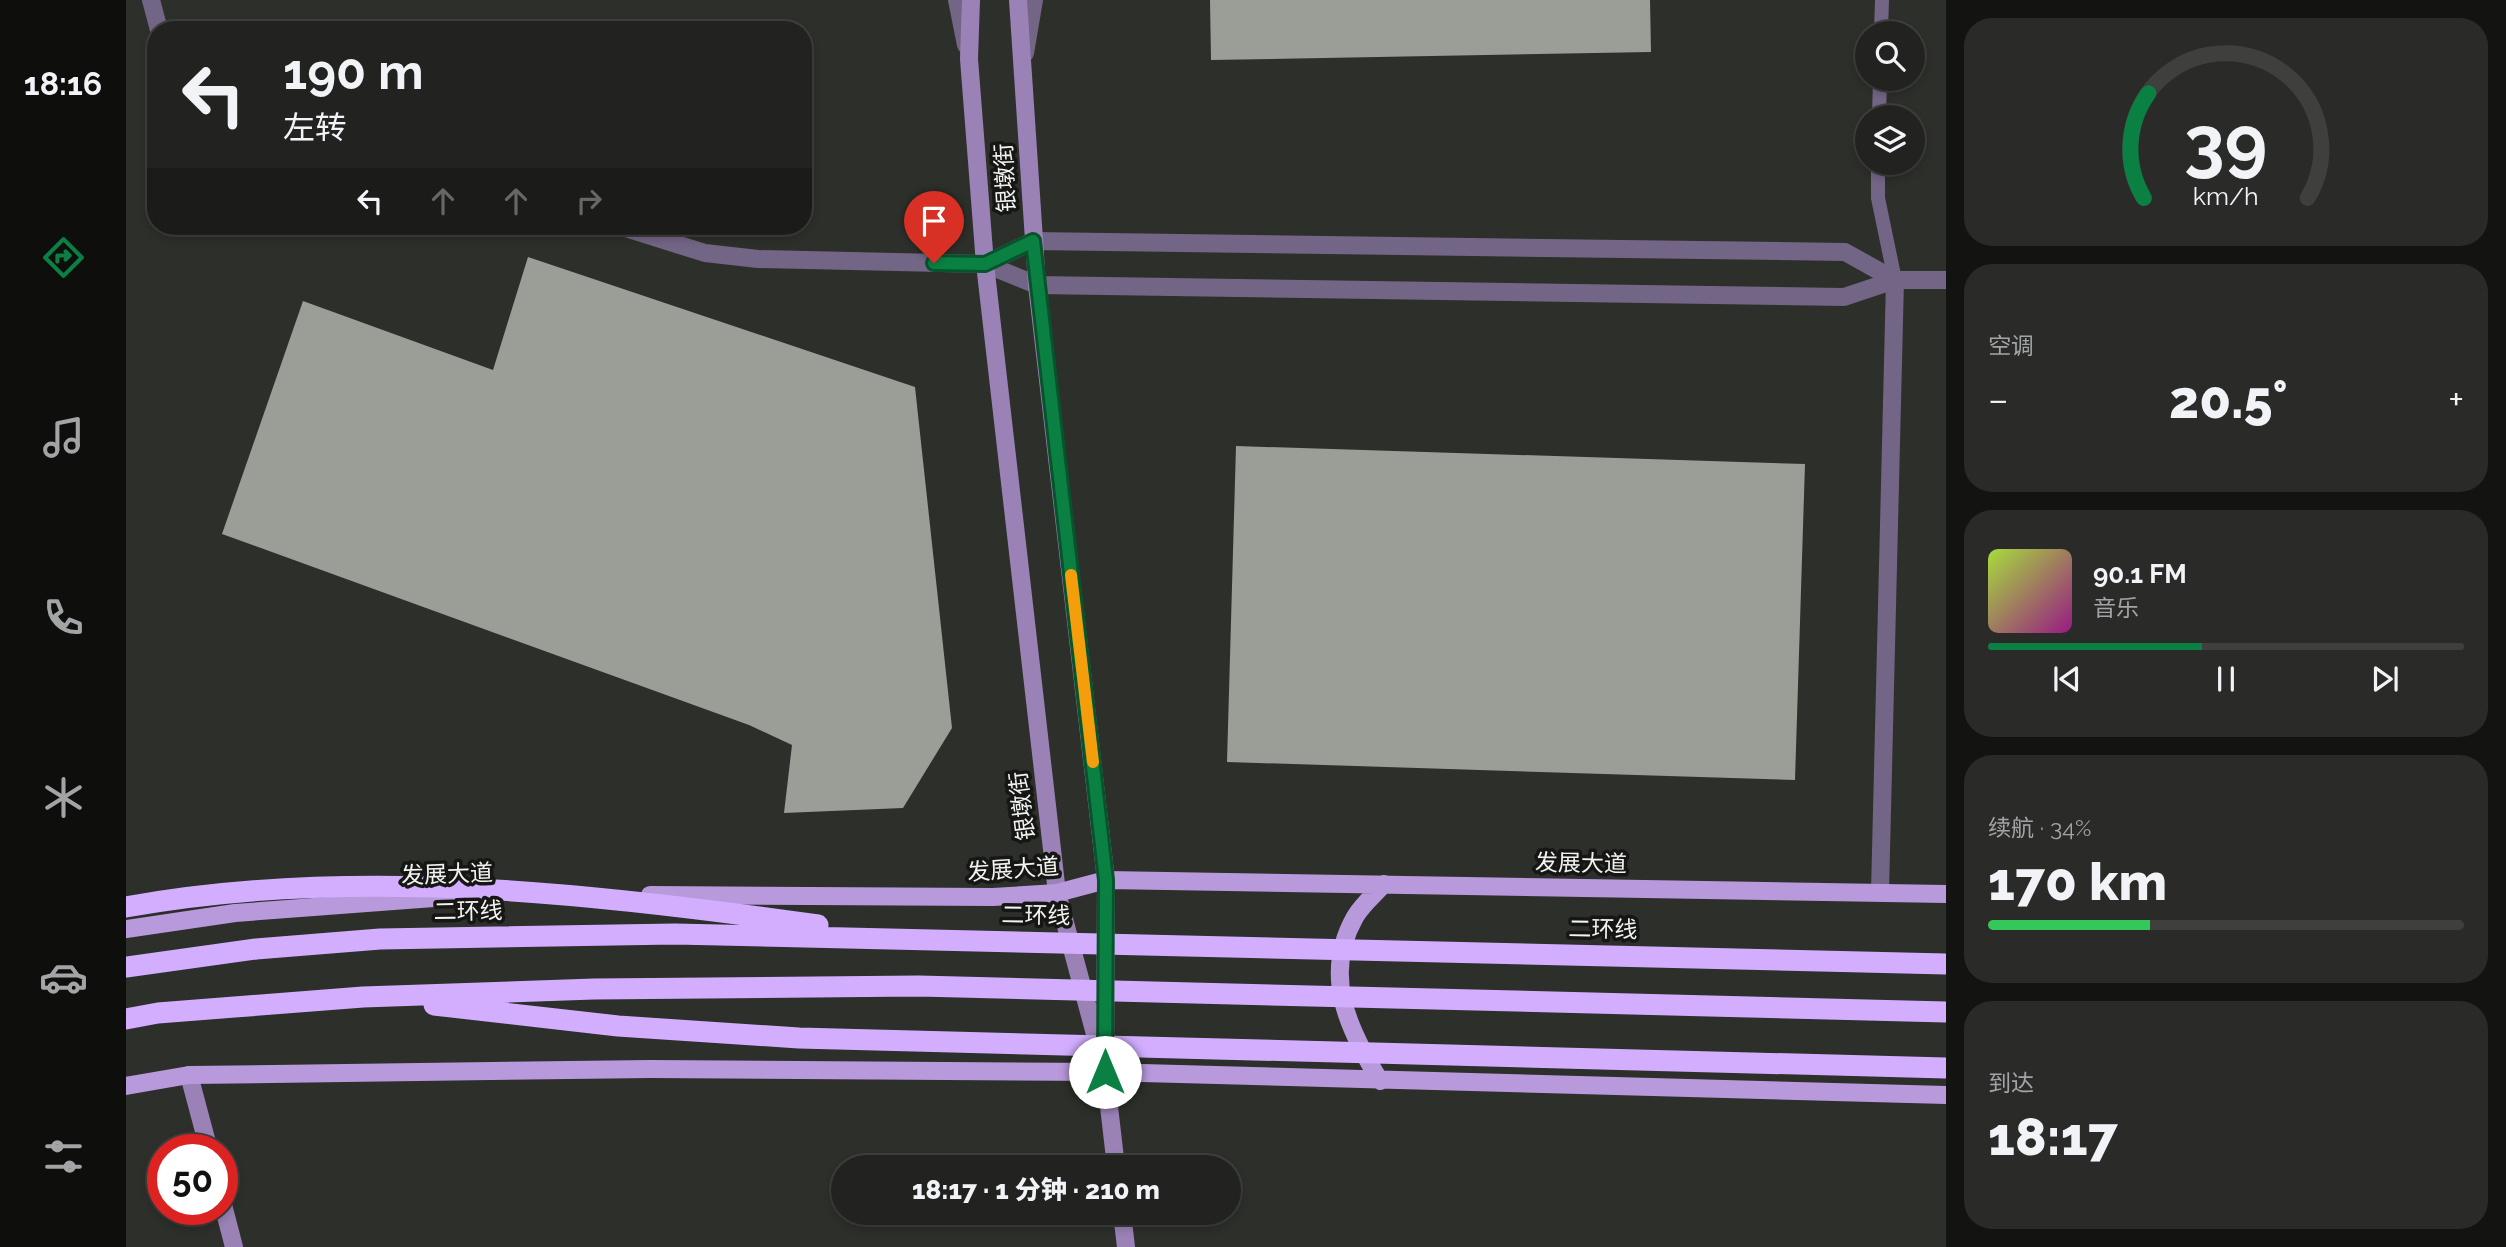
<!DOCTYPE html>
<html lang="zh">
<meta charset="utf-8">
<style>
:root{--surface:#222320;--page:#2a2b29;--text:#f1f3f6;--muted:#a2a4a5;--line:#3f403e;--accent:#0b8043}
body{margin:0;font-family:Raleway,"Noto Sans SC",sans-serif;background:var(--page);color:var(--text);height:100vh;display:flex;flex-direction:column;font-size:26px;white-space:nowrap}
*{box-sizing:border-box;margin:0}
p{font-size:23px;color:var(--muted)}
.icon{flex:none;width:38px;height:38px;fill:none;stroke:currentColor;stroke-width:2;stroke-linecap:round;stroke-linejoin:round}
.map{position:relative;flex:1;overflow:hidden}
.drawer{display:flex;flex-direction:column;gap:18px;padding:18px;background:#131312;width:560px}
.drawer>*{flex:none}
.top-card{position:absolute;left:21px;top:21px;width:665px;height:214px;border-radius:28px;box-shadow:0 4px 10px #0003,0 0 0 2px var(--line);background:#222320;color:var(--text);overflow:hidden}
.fabs{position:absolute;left:1729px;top:21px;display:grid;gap:14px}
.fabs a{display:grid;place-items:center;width:70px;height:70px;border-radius:50%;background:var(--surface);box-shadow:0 4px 10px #0003,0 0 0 2px var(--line);font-size:35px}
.speed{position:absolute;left:21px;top:1134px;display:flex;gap:14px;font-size:35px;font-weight:700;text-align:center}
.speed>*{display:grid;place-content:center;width:91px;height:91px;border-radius:50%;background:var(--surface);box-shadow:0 4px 10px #0003,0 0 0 2px var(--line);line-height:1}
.speed .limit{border:10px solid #d22;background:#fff;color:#111}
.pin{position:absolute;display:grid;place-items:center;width:60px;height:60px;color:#fff;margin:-72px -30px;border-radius:50% 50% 50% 0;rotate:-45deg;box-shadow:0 0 7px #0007}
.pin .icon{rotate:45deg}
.me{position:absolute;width:77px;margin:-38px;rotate:0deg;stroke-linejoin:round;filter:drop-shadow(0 0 5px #0008)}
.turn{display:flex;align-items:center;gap:24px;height:147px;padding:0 21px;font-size:32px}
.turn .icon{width:91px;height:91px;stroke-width:2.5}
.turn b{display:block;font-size:49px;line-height:60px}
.lanes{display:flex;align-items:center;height:66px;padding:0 21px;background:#0003;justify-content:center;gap:35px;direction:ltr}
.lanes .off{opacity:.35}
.big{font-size:52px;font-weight:800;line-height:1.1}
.drawer .tile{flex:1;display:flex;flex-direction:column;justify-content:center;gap:10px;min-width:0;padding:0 24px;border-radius:28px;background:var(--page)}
.drawer .dial{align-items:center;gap:0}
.dial svg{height:182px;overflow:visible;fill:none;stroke:var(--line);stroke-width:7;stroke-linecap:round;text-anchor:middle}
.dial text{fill:var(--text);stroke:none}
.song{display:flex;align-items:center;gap:21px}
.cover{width:84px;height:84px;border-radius:10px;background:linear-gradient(135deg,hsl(80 70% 55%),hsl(310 70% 35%))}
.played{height:7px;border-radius:4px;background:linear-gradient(90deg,var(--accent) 45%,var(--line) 45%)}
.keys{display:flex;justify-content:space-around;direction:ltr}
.heat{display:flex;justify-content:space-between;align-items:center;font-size:38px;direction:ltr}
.charge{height:10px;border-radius:5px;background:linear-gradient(90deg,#34c759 34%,var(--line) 0)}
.trip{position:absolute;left:705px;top:1155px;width:410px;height:70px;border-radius:35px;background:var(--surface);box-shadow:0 4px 10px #0003,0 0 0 2px var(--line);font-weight:800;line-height:70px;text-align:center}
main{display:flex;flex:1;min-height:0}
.tabs{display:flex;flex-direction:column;width:126px;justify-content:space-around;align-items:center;background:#0e0e0d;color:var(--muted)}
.tabs .icon{width:49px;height:49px}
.tabs .on{color:var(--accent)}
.tabs b{font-size:32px;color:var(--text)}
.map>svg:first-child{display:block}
.building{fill:#9b9d97}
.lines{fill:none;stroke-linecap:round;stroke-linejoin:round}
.lane{stroke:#736585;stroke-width:14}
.street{stroke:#736585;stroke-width:18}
.secondary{stroke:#9a82b6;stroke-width:18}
.primary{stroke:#b899dc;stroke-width:18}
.highway{stroke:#d3aeff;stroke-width:21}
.route-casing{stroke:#07532c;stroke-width:18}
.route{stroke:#0b8043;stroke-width:12}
.slow{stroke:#f59e0b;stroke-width:12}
.labels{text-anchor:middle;stroke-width:7;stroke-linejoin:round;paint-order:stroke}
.street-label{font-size:23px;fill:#f1f3ef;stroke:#161715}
</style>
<main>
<nav class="tabs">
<b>18:16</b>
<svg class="icon on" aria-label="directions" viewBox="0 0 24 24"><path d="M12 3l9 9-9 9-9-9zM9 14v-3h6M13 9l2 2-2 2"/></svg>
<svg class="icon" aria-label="music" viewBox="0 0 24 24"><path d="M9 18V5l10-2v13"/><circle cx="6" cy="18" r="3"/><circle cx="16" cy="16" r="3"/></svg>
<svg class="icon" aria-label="phone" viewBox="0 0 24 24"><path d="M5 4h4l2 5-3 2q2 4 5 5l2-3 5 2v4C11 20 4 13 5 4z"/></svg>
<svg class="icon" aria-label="climate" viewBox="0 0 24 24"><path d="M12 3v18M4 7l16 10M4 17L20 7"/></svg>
<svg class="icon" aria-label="car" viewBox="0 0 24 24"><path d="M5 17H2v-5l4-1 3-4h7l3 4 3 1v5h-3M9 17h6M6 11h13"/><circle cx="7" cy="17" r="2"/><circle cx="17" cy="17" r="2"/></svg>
<svg class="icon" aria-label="filters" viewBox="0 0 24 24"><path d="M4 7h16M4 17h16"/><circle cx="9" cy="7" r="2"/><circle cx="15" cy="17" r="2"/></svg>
</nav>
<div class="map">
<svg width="1820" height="1247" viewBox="0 0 1820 1247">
<rect width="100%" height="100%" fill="#2d2f2a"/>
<!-- building -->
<path class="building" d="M 1084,0 L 1524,0 L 1525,52 L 1085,60 Z
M 402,257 L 789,387 L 826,728 L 777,808 L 658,813 L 666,745 L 623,725 L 96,534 L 177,301 L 367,370 Z
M 1110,446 L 1679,464 L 1669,780 L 1101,762 Z"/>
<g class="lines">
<!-- lane -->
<path class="lane" d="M 1755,33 L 1756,0
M 1753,117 L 1754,79
M 1752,163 L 1752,198 L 1769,280"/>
<!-- street -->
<path class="street" d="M 25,0 L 33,30
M 831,0 L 840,45
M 899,53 L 908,0
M 493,226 L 579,253 L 632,259 L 859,264 L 911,285 L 1718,297 L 1769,280 L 1820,280
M 859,264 L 907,241 L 1719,252 L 1769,280
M 1754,892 L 1769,280"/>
<!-- secondary -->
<path class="secondary" d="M 845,0 L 843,59 L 859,264 L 931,893 L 973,1049
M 892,0 L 911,285 L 980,880 L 979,1072 L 990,1167
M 63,1075 L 83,1150
M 96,1201 L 108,1247
M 996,1213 L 1000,1247"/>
<!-- primary -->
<path class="primary" d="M 524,895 L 867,897 L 931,893 L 980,880 L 1820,894
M 0,929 L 109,913 L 321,897
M 1254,1081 C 1222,1029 1196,975 1229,917 C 1236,905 1248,895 1258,884
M 0,1086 L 63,1075 L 525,1069 L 979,1072 L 1820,1095"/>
<!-- highway -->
<path class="highway" d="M 0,907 C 225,866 468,893 692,925
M 0,967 L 130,949 L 254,939 L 549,934 L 1820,964
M 308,1005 L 492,1026 L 673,1038 L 1820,1068
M 0,1019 L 32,1013 L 237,997 L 468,989 L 793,986 L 1820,1012"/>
</g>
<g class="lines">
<!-- route casing -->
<g class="route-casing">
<path id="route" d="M 808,263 L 859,264 L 907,241 L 980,880 L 979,1072"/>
</g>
<!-- route -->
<use href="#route" class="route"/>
<!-- slow -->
<path class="slow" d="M 945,575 L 967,762"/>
</g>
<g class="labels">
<!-- street labels -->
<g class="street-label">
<text transform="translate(879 178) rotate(-93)" y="8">银墩街</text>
<text transform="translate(896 806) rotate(-97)" y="8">银墩街</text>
<text transform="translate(1455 863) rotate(1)" y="8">发展大道</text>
<text transform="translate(887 869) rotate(-4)" y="8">发展大道</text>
<text transform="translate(321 874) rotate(-2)" y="8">发展大道</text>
<text transform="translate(342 911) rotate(-1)" y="8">二环线</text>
<text transform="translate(910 915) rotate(1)" y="8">二环线</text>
<text transform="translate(1477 929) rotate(1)" y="8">二环线</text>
</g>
</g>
</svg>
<div class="fabs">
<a><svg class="icon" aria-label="search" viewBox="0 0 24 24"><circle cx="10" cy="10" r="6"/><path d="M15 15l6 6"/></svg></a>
<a><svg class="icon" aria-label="layers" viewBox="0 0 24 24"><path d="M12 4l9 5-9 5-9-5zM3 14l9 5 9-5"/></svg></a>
</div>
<div class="speed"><div class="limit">50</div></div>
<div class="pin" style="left:808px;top:263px;background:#d93025"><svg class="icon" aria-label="arrive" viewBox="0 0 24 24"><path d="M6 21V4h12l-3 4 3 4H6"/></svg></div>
<svg class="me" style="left:979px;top:1072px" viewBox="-20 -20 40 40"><circle r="19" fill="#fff"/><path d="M0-13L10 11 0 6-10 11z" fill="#0b8043"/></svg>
<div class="trip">18:17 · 1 分钟 · 210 m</div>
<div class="top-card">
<div class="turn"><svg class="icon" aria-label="left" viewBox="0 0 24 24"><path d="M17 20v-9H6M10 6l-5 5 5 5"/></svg><div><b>190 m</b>左转</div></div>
<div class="lanes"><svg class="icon" aria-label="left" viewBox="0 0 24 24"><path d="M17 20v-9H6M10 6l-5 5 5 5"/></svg><svg class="icon off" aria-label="ahead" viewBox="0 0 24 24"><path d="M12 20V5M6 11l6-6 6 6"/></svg><svg class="icon off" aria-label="ahead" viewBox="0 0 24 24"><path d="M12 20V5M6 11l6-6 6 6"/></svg><svg class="icon off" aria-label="right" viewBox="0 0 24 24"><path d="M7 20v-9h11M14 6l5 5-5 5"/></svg></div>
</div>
</div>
<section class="drawer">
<div class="tile dial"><svg viewBox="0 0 100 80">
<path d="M14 69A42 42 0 1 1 86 69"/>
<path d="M14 69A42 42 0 0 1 16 23" stroke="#0b8043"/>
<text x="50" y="56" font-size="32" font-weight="700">39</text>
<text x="50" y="72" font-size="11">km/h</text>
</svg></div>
<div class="tile"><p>空调</p>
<div class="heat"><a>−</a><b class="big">20.5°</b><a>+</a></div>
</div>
<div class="tile">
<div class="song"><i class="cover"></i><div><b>90.1 FM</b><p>音乐</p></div></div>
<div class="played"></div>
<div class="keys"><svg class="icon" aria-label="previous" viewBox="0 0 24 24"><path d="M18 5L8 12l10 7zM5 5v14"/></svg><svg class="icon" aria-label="pause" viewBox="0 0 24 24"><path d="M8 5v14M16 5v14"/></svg><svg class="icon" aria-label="next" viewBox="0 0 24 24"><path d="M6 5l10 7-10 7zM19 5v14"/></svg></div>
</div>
<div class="tile"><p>续航 · 34%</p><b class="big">170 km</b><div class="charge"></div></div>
<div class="tile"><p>到达</p><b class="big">18:17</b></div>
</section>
</main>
